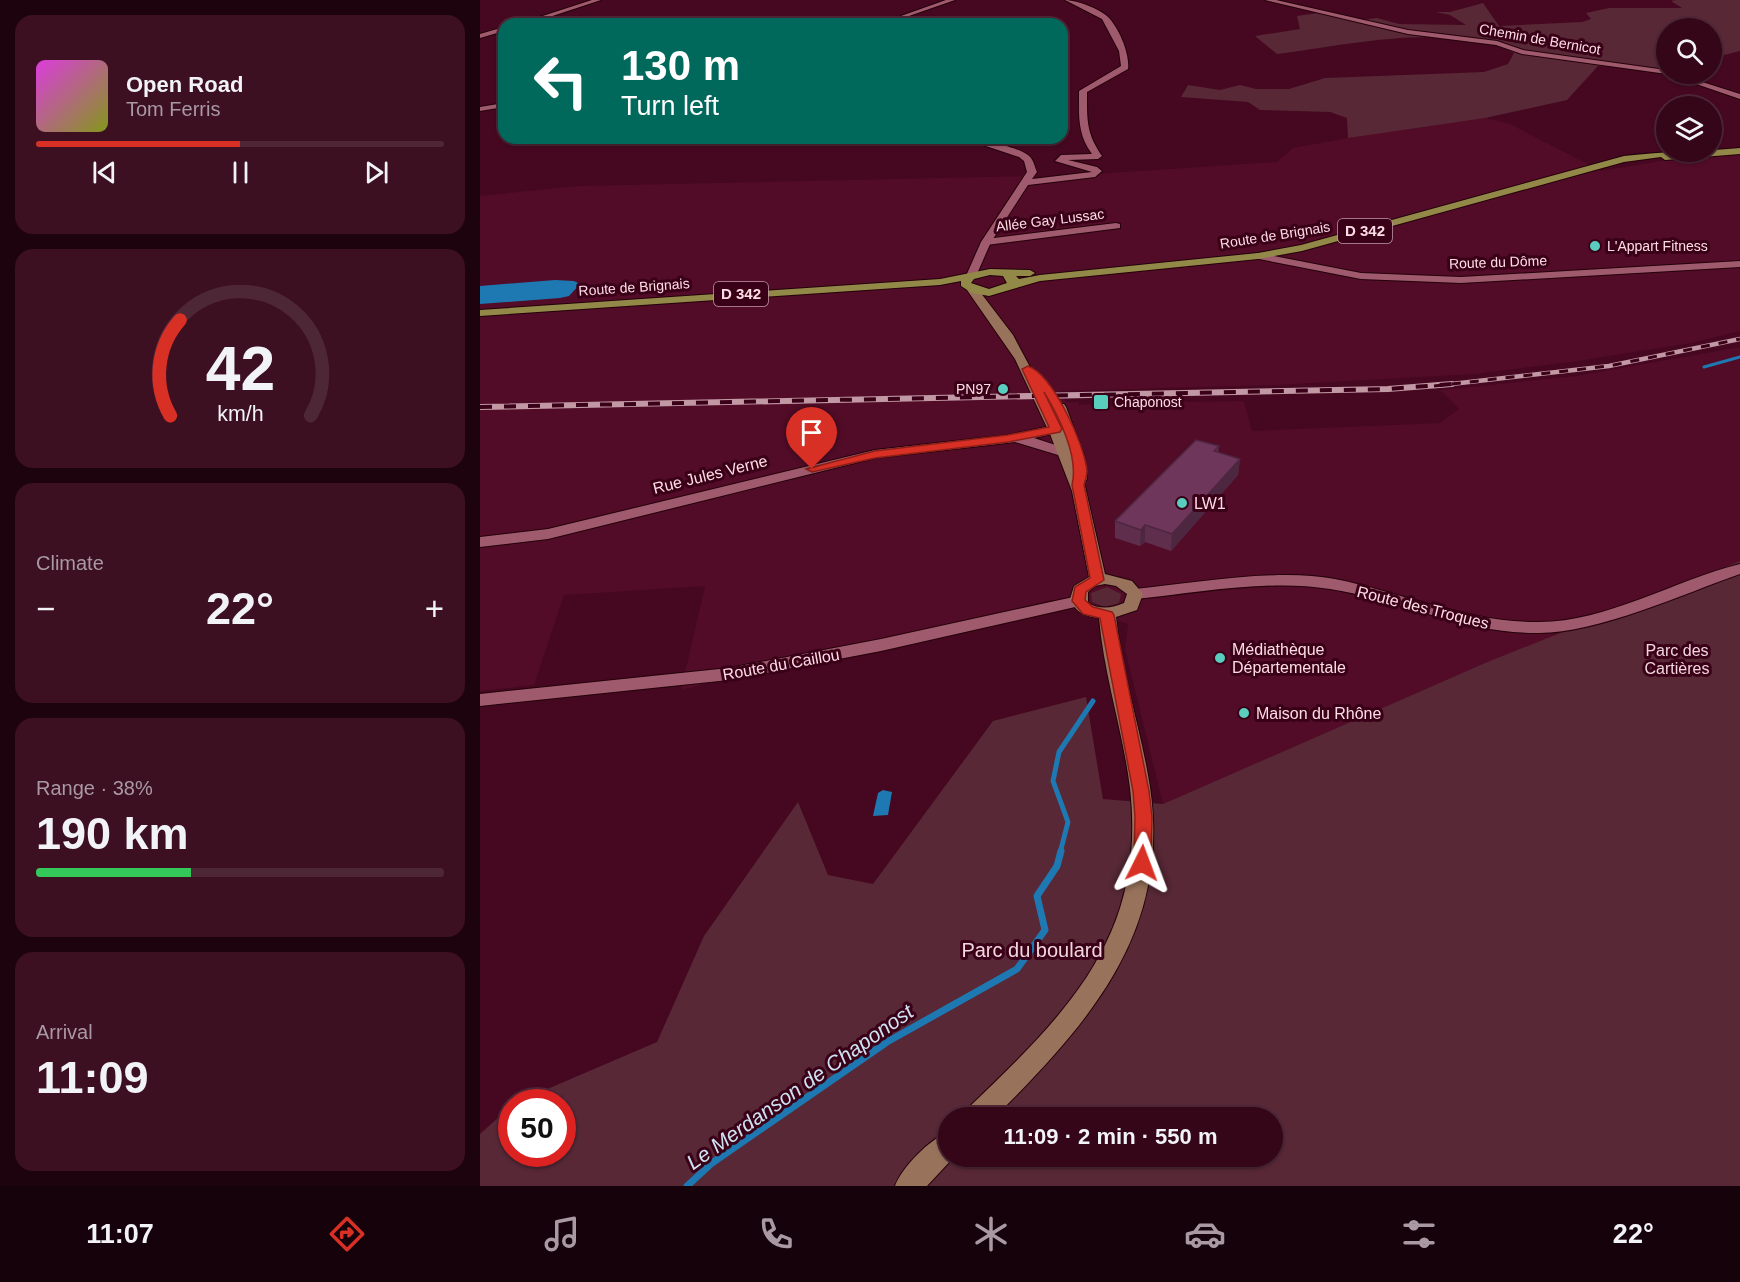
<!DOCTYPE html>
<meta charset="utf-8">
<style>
:root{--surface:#340618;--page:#3c0f21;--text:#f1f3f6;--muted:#a999a2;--line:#4e2737;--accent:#d93025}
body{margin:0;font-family:Helvetica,sans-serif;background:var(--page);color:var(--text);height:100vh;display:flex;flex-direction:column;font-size:22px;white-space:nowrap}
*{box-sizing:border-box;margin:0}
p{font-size:20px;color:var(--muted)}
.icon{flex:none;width:33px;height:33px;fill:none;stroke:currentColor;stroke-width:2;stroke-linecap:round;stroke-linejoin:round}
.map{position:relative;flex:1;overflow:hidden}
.drawer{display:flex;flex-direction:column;gap:15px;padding:15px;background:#1d030d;width:480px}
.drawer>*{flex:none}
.banner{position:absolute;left:18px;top:18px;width:570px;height:126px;border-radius:18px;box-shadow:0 2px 4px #0004,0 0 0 2px var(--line);background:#00695c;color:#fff;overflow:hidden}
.buttons{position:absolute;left:1176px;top:18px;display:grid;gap:12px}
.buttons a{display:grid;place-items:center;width:66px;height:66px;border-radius:50%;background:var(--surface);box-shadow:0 2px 4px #0004,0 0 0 2px var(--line);font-size:30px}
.speed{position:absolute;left:18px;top:1089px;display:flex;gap:12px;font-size:30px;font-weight:700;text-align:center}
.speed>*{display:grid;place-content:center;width:78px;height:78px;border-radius:50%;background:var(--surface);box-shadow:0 2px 4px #0004,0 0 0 2px var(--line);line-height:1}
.speed .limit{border:9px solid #d22;background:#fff;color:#111}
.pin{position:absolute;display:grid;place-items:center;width:51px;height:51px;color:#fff;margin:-62px -26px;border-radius:50% 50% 50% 0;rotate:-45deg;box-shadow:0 0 6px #0007}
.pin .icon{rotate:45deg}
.me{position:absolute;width:66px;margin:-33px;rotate:3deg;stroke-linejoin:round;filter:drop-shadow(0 0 4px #0008)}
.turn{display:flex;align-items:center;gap:21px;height:126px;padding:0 24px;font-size:27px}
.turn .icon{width:78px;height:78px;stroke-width:2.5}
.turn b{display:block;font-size:42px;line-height:51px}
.big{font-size:45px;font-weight:700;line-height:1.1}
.drawer .widget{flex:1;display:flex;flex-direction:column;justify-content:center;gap:9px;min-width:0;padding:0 21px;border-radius:18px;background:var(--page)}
.drawer .dial{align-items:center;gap:0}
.dial svg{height:156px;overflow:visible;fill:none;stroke:var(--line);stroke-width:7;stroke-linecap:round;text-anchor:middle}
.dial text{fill:var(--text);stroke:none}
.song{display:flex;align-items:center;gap:18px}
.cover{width:72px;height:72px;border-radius:9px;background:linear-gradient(135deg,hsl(300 70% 55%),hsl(70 70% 35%))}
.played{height:6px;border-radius:3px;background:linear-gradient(90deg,var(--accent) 50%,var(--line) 50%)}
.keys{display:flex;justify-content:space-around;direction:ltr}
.heat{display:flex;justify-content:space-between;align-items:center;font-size:33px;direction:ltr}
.charge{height:9px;border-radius:4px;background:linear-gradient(90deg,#34c759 38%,var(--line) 0)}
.trip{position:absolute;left:458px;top:1107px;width:345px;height:60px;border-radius:30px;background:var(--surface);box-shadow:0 2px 4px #0004,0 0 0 2px var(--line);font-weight:700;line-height:60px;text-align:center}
.dock{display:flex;height:96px;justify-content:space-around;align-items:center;background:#15020a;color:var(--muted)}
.dock .icon{width:42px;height:42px}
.dock .current{color:var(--accent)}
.dock b{font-size:27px;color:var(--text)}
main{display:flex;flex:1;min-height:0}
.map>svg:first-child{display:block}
.built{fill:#520c27}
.green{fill:#582836;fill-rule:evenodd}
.water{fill:#1e78b2}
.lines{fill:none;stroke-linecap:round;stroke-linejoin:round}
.stream-far2{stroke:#1e78b2;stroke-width:3}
.stream-far1{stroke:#1e78b2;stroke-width:5}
.stream{stroke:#1e78b2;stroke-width:7}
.minor-casing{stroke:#24000a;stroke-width:2}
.tertiary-casing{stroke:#24000a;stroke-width:2}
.secondary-casing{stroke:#24000a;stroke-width:2}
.primary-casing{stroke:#24000a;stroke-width:2}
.minor{fill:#9f5b6d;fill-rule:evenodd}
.tertiary{fill:#9f5b6d;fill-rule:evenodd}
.secondary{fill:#98725b;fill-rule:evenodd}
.primary{fill:#928949;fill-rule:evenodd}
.rail-far1-casing{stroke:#c298a5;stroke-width:4.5}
.rail-casing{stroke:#c298a5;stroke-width:6}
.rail-far1{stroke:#390017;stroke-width:3;stroke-dasharray:9;stroke-linecap:butt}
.rail{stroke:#390017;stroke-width:4;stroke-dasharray:12;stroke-linecap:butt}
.wall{fill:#5f2e4d}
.shaded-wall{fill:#4d263f}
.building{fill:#6e365a;stroke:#4d263f;stroke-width:1.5}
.route{fill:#d93025;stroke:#8d1f18;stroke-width:1.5}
.poi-dot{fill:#59cebe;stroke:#390017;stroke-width:2}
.labels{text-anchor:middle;stroke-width:6;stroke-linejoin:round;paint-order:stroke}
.far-street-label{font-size:14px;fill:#fddce3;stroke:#390017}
.far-poi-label{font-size:14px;fill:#fddce3;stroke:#390017;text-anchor:start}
.shield{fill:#390017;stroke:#c29aa6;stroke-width:1.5}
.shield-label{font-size:15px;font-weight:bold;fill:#fddce3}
.street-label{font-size:16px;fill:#fddce3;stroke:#390017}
.poi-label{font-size:16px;fill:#fddce3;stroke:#390017;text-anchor:start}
.park-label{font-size:16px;fill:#f1d6dc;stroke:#390017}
.near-park-label{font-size:20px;fill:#f1d6dc;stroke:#390017}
.near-water-label{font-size:21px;font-style:italic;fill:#cee2f2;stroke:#390017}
</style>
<main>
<section class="drawer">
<div class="widget">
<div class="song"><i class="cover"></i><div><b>Open Road</b><p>Tom Ferris</p></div></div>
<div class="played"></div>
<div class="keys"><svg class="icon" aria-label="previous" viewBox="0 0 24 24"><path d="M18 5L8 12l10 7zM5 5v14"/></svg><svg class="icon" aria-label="pause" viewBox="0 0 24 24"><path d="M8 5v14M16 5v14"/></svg><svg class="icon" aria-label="next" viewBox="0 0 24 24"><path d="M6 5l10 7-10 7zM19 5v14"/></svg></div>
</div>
<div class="widget dial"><svg viewBox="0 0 100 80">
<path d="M14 69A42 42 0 1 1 86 69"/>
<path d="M14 69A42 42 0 0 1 19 20" stroke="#d93025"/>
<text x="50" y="56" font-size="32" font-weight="700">42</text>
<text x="50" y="72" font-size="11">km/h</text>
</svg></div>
<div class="widget"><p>Climate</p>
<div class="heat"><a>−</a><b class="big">22°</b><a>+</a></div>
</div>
<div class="widget"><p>Range · 38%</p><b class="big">190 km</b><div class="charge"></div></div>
<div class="widget"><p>Arrival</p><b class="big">11:09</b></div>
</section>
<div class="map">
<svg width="1260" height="1186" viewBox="0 0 1260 1186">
<rect width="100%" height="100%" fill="#450820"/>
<!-- built -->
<path class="built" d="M 1005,118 L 1028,123 L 1121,171 L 1210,156 L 1260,154 L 1260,331 L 1211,343 L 1098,361 L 995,374 L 796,385 L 577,391 L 586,402 L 599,402 L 599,405 L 610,404 L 611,407 L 635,406 L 637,403 L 764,401 L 772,431 L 960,423 L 979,409 L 960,390 L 1096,376 L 1260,347 L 1260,562 L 1005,663 L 683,804 L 645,649 L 648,624 L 571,600 L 201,690 L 225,586 L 84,595 L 54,685 L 0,691 L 0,196 L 97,186 L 555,176 L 560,182 L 629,173 L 797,162 L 813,148 L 923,128 Z"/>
<!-- green -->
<path class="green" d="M 1196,0 L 1260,0 L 1260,51 L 1232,58 L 1232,28 L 1186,28 L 1186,70 L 1118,66 L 1087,100 L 1005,118 L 868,138 L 867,118 L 850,112 L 780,110 L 768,102 L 701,97 L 708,85 L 740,90 L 760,85 L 776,89 L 809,89 L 845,78 L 1004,72 L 1028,64 L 1034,53 C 971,21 866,45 797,54 L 775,36 L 820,29 L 817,16 L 838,13 L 874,21 L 897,18 L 919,24 L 986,25 L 970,15 L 955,12 L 970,12 L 1003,3 L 1019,26 L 1102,22 L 1111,19 L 1106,13 L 1129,8 L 1202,8 L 1191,1 Z
M 1260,561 L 1260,1186 L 0,1186 L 0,1134 L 31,1106 L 32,1154 L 82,1154 L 82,1102 L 37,1102 L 177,1042 L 224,936 L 318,802 L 348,875 L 393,884 L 513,721 L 606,697 L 623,799 L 683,804 L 1005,663 ZM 468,1118 L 792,1118 L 792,1156 L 468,1156 Z
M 627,587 L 641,594 L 639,603 L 625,607 L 612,602 L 611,593 Z"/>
<!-- water -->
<path class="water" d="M 75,280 L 94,281 L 100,284 L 89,296 L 80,298 L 0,304 L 0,286 Z
M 403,790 L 412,792 L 408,815 L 393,816 L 398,793 Z"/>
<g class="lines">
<!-- stream-far2 -->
<path class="stream-far2" d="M 1224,367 L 1260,357"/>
<!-- stream-far1 -->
<path class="stream-far1" d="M 580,853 L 588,822 L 573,781 L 579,752 L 613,701"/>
<!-- stream -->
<path class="stream" d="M 207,1186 L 232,1163 L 407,1042 L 537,969 L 565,930 L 557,896 L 577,866 L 581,851"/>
<!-- minor casing -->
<g class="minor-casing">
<path id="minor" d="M 112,0 L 121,0 L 48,24 L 38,24 Z
M 466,0 L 475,0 L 426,17 L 421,16 Z
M 785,0 L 796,0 L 928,30 L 1017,41 L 1043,50 L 1186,70 L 1186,74 L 1197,74 L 1260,94 L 1260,99 L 1187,74 L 1042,54 L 1016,45 L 928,34 Z
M 24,27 L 24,31 L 0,38 L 0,34 Z
M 636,223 L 640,224 L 640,228 L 506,245 L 501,242 L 506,239 Z
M 778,253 L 881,273 L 981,277 L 1260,261 L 1260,267 L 981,283 L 881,279 L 774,258 L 774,254 Z
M 576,425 L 583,429 L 581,432 L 554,438 L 588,449 L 588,455 L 578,455 L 535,442 L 395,458 L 68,539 L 0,547 L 0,537 L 68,529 L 395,450 L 528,435 Z
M 1260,564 L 1260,574 C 1203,594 1118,633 1059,633 C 984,634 922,600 850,589 C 787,579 719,593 655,599 L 647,594 L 655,589 C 715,583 797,568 855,579 C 924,593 988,623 1059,622 C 1127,622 1195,580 1260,564 Z
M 598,596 L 606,601 L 604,605 L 401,651 L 249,680 L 0,706 L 0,694 L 249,668 L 401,639 Z"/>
</g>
<!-- tertiary casing -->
<g class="tertiary-casing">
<path id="tertiary" d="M 585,0 C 596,0 620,9 628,17 C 639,28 650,54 648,69 L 607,92 C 607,119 606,133 622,156 L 618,159 L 588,160 L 617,167 L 622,171 L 615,177 L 548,185 L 511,242 L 496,276 L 487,278 L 486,276 L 501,242 L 547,172 L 544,161 L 539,157 L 482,138 C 496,138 543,147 551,158 C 554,162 555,168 557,172 L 552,179 L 612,172 L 575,161 L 581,155 L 612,154 C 597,134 599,115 599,91 L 641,66 L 639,51 L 622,19 Z
M 24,103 L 24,107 L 0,111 L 0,107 Z"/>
</g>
<!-- secondary casing -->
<g class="secondary-casing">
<path id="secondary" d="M 489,288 L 497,288 L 533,335 L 574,412 L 574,404 L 584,404 L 586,407 L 604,455 L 607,479 L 604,482 L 625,574 L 652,581 L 663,594 L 657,610 L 636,617 C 642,675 661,729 670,787 C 691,932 610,1022 514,1118 L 483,1118 L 487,1109 C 586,1014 667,937 650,788 C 643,731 624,676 619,618 C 605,616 596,613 590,599 L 594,586 L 609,577 L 592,491 L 570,434 L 535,359 L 487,290 ZM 625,584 L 636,586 L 647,594 L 644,603 C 633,608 619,610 608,603 L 608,592 L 615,586 Z
M 468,1132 L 468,1156 L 475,1156 L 447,1186 L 415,1186 C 422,1167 449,1140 468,1132 Z"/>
</g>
<!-- primary casing -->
<g class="primary-casing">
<path id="primary" d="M 1260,148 L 1260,154 L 1185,160 L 1181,157 L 1144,162 L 822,251 L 778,259 L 560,281 L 509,296 L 492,293 L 481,286 L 481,281 L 460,285 L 0,316 L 0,310 L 460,279 L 510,269 L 550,270 L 555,273 L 550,276 L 536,276 L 539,279 L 560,275 L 778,253 L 821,245 L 1144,156 C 1186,151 1218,152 1260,148 ZM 510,275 L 523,276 L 527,283 L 509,289 L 491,283 L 494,279 Z"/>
</g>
<!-- minor -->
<use href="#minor" class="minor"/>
<!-- tertiary -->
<use href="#tertiary" class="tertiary"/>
<!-- secondary -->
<use href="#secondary" class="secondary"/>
<!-- primary -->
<use href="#primary" class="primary"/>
<!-- rail-far1 casing -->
<g class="rail-far1-casing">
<path id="rail-far1" d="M 954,386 L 1129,366 L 1260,339"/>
</g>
<!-- rail casing -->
<g class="rail-casing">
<path id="rail" d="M 0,407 L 908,389 L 972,384"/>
</g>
<!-- rail-far1 -->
<use href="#rail-far1" class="rail-far1"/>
<!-- rail -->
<use href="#rail" class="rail"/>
</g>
<!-- wall -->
<path class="wall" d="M 739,446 L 738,453 L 760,459 L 758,475 L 691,551 L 665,542 L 660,546 L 635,538 L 635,521 Z"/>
<!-- shaded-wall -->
<path class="shaded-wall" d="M 760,459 L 758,475 L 691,551 L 692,534 Z
M 665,525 L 665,542 L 660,546 L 661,530 Z"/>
<!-- building -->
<path class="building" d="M 716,440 L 739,446 L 734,451 L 760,459 L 692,534 L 665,525 L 661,530 L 635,521 Z"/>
<!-- route -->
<path class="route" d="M 548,366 C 573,375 605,445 607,471 C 607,476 605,481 604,485 L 624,580 L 606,592 L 605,600 L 613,607 L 632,612 L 634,615 L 669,791 L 672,817 L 671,863 L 669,868 L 656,868 L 654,863 L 655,817 L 653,791 L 620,618 L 603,614 L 592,601 L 595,587 L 610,578 L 592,485 C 599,456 579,417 564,392 L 582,429 L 580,432 L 528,442 L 395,458 L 332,472 L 326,469 L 395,451 L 528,435 L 569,427 L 542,369 Z"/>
<!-- markers -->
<g class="poi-dot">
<circle cx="1115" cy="246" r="6"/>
<circle cx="523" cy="389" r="6"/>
<rect x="613" y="394" width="16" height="16" rx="3"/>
<circle cx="702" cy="503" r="6"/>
<circle cx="740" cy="658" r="6"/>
<circle cx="764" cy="713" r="6"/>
</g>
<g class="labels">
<!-- far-street labels -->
<g class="far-street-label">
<text transform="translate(1060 39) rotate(10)" y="5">Chemin de Bernicot</text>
<text transform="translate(570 220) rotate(-7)" y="5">Allée Gay Lussac</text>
<text transform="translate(795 235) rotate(-9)" y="5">Route de Brignais</text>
<text transform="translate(1018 262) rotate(-2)" y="5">Route du Dôme</text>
<text transform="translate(154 287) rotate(-4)" y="5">Route de Brignais</text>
</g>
<!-- far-poi labels -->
<g class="far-poi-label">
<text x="1127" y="251">L'Appart Fitness</text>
<text x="511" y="394" text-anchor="end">PN97</text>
<text x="634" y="407">Chaponost</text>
</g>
<!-- shield labels -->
<g class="shield">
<rect x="858" y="219" width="54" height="24" rx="4.5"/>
<rect x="234" y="282" width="54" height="24" rx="4.5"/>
</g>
<g class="shield-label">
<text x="885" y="236">D 342</text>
<text x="261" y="299">D 342</text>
</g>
<!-- street labels -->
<g class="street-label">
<text transform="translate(230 474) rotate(-14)" y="6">Rue Jules Verne</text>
<text transform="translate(943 607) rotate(14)" y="6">Route des Troques</text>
<text transform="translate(301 664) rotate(-10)" y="6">Route du Caillou</text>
</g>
<!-- poi labels -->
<g class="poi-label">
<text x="714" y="509">LW1</text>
<text x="752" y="655">Médiathèque<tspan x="752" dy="18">Départementale</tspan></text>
<text x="776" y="719">Maison du Rhône</text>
</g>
<!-- park labels -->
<g class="park-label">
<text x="1197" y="656">Parc des<tspan x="1197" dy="18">Cartières</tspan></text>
</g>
<!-- near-park labels -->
<g class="near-park-label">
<text x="552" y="957">Parc du boulard</text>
</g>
<!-- near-water labels -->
<g class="near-water-label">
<text transform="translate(320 1087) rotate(-35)" y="7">Le Merdanson de Chaponost</text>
</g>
</g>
</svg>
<div class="buttons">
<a><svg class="icon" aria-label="search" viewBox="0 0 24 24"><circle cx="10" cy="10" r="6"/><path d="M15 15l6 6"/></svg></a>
<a><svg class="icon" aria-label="layers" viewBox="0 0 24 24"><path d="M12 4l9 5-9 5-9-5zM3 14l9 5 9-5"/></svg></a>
</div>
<div class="speed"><div class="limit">50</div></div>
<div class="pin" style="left:332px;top:469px;background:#d93025"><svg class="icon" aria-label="arrive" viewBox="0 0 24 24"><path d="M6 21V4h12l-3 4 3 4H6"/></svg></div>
<svg class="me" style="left:662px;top:863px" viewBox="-20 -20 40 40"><path d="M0-17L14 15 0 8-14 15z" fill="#d93025" stroke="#fff" stroke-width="4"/></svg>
<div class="trip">11:09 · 2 min · 550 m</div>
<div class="banner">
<div class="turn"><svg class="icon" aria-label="left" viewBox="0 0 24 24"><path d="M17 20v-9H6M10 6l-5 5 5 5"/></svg><div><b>130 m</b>Turn left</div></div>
</div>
</div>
</main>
<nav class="dock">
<b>11:07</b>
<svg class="icon current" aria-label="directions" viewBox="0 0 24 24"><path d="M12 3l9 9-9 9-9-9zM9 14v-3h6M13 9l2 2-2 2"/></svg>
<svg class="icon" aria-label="music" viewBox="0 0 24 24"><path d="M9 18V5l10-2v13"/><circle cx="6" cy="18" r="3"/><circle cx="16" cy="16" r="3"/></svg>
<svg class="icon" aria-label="phone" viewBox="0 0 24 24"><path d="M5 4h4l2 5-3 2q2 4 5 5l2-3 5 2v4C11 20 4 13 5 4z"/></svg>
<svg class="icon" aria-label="climate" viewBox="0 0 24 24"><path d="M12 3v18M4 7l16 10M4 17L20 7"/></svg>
<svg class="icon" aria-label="car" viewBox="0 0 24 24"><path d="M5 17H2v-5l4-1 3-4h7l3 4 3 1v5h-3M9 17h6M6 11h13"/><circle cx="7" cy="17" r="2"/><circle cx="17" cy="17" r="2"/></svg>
<svg class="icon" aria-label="filters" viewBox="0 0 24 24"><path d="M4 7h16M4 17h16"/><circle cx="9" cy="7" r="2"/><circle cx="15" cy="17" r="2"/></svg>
<b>22°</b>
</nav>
